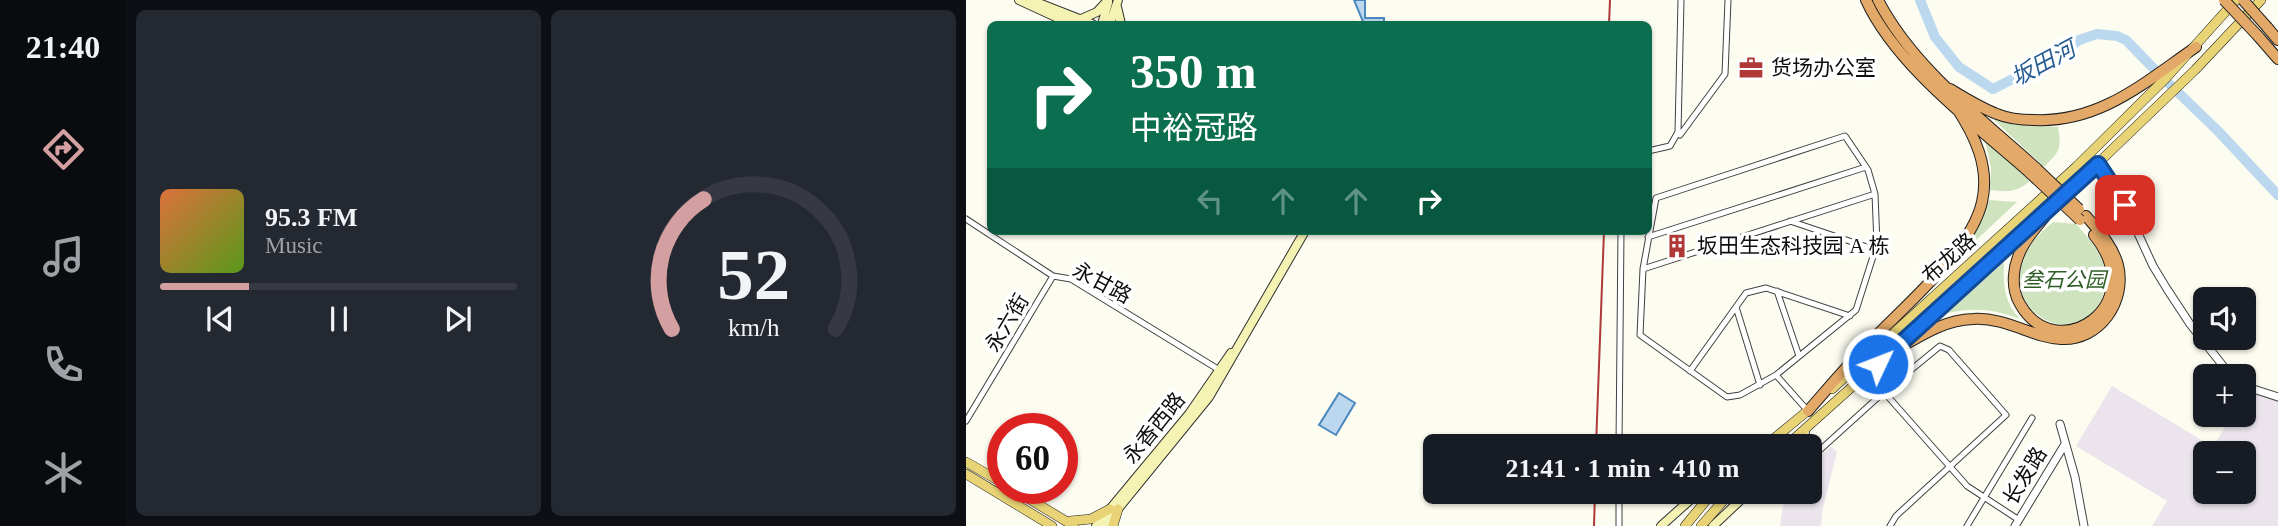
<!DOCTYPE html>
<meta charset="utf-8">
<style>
:root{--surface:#171b24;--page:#242831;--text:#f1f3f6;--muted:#9ea1a6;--line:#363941;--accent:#d39fa0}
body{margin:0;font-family:"Times New Roman","Noto Sans SC",serif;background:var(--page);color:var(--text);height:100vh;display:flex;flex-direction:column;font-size:26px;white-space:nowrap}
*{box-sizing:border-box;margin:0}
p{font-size:23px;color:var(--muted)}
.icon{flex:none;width:38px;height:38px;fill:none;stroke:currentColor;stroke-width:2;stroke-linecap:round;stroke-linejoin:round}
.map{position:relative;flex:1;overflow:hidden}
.details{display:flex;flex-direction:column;gap:10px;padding:10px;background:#0d0f14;width:840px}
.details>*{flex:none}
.hud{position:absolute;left:21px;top:21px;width:665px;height:214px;border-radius:10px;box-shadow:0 2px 5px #0004;background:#0b6e4f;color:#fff;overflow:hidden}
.fabs{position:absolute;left:1227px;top:287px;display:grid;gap:14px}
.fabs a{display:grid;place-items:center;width:63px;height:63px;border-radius:10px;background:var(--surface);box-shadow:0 2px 5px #0004;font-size:35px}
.speed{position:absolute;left:21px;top:413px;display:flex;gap:14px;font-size:35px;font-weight:700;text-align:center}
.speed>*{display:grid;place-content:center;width:91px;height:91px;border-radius:50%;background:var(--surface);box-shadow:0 2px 5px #0004;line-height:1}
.speed .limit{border:10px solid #d22;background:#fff;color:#111}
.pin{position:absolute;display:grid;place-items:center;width:60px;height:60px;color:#fff;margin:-30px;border-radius:14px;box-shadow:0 4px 10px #0006}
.me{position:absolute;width:77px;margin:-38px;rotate:47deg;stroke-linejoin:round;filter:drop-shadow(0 0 5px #0008)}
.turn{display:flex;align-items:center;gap:24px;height:147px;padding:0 28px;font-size:32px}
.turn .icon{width:91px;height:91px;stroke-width:2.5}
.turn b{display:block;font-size:49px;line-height:60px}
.lanes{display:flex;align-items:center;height:66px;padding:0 28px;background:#0003;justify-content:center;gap:35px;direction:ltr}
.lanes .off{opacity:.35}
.details .tile{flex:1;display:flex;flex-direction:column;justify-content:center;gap:10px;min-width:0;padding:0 24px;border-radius:10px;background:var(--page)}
.details .dial{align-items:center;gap:0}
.dial svg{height:182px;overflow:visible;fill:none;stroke:var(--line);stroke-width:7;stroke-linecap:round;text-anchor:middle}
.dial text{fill:var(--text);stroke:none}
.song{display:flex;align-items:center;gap:21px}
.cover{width:84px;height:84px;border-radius:10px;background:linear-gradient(135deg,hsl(20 70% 55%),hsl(90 70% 35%))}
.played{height:7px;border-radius:4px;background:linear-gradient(90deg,var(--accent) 25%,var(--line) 25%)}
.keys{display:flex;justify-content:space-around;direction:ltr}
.details .tiles{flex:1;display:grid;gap:10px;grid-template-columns:repeat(2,1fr)}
.trip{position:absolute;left:457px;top:434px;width:399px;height:70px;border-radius:10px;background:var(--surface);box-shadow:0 2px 5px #0004;font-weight:800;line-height:70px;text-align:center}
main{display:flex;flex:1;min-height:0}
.tab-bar{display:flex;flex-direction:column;width:126px;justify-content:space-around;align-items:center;background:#090b0e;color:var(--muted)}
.tab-bar .icon{width:49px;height:49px}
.tab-bar .active{color:var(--accent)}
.tab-bar b{font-size:32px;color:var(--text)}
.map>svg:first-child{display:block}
.industrial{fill:#ebe4ec;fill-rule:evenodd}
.green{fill:#cfe4be}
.water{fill:#bbd8ef;stroke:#4b88bd;stroke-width:2}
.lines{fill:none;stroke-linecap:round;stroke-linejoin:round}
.river{stroke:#bbd8ef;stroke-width:10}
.minor-casing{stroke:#414141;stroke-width:7}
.tertiary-casing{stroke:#414141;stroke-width:9}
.secondary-casing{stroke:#303030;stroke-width:10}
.primary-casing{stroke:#1f1f1f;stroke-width:10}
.motorway-casing{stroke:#1f1f1f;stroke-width:12}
.minor{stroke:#fff;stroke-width:5}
.tertiary{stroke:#fff;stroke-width:7}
.secondary{stroke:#f5f3b4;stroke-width:8}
.primary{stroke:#e8d476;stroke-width:9}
.motorway{stroke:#e3a969;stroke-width:10}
.rail{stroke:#ae3937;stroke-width:2}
.motorway-bridge-casing{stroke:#1f1f1f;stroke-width:12;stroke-linecap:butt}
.motorway-bridge{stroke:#e3a969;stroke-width:10}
.route-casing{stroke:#114b97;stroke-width:18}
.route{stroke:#1a73e8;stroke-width:12}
.labels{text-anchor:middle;stroke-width:7;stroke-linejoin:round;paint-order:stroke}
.poi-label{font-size:21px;fill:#0e0e0e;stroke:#fff;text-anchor:start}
.street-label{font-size:21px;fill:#0e0e0e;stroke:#fff}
.park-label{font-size:21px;font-style:italic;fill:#2e5e26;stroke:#fff}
.water-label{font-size:23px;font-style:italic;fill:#265b91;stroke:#fff}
</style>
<main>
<nav class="tab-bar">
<b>21:40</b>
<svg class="icon active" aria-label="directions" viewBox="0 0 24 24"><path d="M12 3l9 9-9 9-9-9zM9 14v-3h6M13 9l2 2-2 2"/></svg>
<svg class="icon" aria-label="music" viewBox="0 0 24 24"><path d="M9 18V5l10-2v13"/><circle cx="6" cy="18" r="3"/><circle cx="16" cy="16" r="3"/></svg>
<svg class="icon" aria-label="phone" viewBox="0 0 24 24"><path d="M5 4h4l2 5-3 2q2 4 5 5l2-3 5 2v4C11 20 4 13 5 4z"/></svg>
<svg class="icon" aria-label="climate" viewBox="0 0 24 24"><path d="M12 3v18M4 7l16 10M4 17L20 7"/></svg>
</nav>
<section class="details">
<div class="tiles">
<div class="tile">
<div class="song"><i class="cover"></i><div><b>95.3 FM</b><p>Music</p></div></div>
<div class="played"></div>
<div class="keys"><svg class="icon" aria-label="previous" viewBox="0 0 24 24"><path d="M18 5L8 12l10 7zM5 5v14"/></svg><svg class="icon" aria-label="pause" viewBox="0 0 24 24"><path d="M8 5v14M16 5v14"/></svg><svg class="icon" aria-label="next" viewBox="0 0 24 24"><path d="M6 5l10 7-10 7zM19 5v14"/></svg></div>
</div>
<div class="tile dial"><svg viewBox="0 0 100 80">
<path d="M14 69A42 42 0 1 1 86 69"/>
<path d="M14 69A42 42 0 0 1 28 12" stroke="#d39fa0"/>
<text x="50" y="56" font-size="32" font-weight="700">52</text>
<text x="50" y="72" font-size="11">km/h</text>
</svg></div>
</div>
</section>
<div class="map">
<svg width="1312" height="526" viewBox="0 0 1312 526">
<rect width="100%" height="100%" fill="#fdfcf1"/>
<!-- industrial -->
<path class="industrial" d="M 1146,386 L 1247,447 L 1266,415 L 1278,415 L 1278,396 L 1280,392 L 1312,400 L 1312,526 L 1186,526 L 1201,501 L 1110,446 ZM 1239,453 L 1278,453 L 1278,492 L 1239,492 Z
M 865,446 L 871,452 L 857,508 L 855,526 L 814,526 L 819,492 L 844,492 L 844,466 Z"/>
<!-- green -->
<path class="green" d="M 1025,117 L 1057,125 L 1092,127 C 1096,149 1094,151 1078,167 Z
M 1019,140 L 1064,181 C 1050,193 1041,192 1024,190 L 1025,168 Z
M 1023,200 L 1051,202 L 990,259 L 1007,235 Z
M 1087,222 L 1110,224 C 1128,244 1147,266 1137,295 C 1118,355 1027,316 1062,250 C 1067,239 1078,230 1087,222 Z
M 1038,262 C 1037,284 1038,303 1054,319 C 1028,309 1008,307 981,313 Z"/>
<!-- water -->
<path class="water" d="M 388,0 L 399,0 L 399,18 L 418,18 L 418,24 L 398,24 Z
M 373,393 L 389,403 L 370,435 L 353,425 Z"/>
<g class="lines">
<!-- river -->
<path class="river" d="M 954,0 L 969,37 L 993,67 L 1027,89 L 1094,55 L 1113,40 L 1131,34 L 1151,36 L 1160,40 L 1190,71
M 1195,76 L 1252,131 L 1312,195"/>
<!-- minor casing -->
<g class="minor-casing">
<path id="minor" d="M 714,135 L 759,74 L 762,0
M 879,136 L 902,170 L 909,194 L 911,244 L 890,310 L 810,375 L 774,395 L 761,397 L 674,335 L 677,269 L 690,198 Z
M 682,151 L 704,146 L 712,132 L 715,0
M 0,219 L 87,276 L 105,279 L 255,371
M 824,221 L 910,250
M 682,237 L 900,167
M 677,269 L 909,194
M 811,291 L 833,356
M 770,307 L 794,385
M 724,371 L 780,293 L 800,288 L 884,316
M 810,375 L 842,411
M 918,392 L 1001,486 L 1053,520
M 0,421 L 87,276
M 653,446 L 655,231
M 844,459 L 918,392 L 974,346 L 983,350 L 1040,415 L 930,516 L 924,526
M 653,526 L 653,492
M 1001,526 L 1066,418"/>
</g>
<!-- tertiary casing -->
<g class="tertiary-casing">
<path id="tertiary" d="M 1132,164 L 1159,205 L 1187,266 L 1201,289 L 1224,324 L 1265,376
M 1278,386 L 1312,397
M 1094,424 L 1109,477 L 1118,526
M 1049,526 L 1099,444"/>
</g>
<!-- secondary casing -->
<g class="secondary-casing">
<path id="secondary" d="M 53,0 L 105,24
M 65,0 L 126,24
M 151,7 L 155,24
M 113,20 L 131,12 L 142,0
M 136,24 L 142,3
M 144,24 L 152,0
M 828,446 L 839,432
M 130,526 L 223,414 L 265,353
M 138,526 L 243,397 L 339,231
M 695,526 L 733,492
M 747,526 L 783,492"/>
</g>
<!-- primary casing -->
<g class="primary-casing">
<path id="primary" d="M 1080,213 L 1229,70 L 1295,0
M 866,389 L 1110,167 L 1200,78 L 1270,0
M 799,446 L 845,408
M 820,446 L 1070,222
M 0,462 L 37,483
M 0,474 L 86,526
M 45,488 L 108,526
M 104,521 L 125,519 L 144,509
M 147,526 L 152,509
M 719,526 L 747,492
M 735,526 L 765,492"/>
</g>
<!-- motorway casing -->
<g class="motorway-casing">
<path id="motorway" d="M 900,0 C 930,66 1010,125 1064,173
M 912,0 C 947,68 1015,118 1071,169
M 1301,27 L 1312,40
M 1292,36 L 1312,59
M 984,89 C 999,98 1015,108 1031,114 C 1043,119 1056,120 1068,120 C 1134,123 1179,82 1230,47
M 1085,209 C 1076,221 1063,234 1056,248 C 1047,265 1044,287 1054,304 C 1090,368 1186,306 1128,235
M 923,354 C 950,339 975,320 1007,319 C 1041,317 1067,338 1095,339 C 1134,341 1161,301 1152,265 C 1147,246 1133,231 1120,216
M 842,411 C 863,387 884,362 907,339 C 941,304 1005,250 1016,202 C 1024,167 1009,136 990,107"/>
</g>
<!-- minor -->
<use href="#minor" class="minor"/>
<!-- tertiary -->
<use href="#tertiary" class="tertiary"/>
<!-- secondary -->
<use href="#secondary" class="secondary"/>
<!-- primary -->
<use href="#primary" class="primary"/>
<!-- motorway -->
<use href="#motorway" class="motorway"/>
<!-- rail -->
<path class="rail" d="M 643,24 L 644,0
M 630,446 L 638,231
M 628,526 L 629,492"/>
<!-- motorway-bridge casing -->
<g class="motorway-bridge-casing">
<path id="motorway-bridge" d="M 1258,0 L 1292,36
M 1277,0 L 1301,27
M 1071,169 L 1113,209
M 1064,173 L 1114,220"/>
</g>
<!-- motorway-bridge -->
<use href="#motorway-bridge" class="motorway-bridge"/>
</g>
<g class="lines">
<!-- route casing -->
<g class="route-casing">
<path id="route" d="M 912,364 L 1132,164 L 1159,205"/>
</g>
<!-- route -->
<use href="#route" class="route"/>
</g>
<!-- icons -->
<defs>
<g id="office-bare" transform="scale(1.89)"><path d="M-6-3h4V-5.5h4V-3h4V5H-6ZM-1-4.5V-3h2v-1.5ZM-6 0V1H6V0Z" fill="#ae3937" stroke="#fff" stroke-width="2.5" paint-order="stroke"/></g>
<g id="building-bare" transform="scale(1.89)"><path d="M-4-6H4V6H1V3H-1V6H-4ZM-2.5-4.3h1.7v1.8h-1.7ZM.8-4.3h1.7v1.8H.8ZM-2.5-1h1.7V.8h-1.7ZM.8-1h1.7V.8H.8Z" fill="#ae3937" stroke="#fff" stroke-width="2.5" paint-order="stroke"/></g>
</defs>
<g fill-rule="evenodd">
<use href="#office-bare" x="785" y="68"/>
<use href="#building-bare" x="711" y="246"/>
</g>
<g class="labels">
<!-- poi labels -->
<g class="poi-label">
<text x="805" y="75">货场办公室</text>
<text x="731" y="253">坂田生态科技园 A 栋</text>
</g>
<!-- street labels -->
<g class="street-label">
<text transform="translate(983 258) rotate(-42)" y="7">布龙路</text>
<text transform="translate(136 283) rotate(28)" y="7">永甘路</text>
<text transform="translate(41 323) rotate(-59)" y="7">永六街</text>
<text transform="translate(188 428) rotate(-51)" y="7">永香西路</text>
<text transform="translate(1059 476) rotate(-59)" y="7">长发路</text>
</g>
<!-- park labels -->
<g class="park-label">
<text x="1098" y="287">叁石公园</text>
</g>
<!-- water labels -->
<g class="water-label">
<text transform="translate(1077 63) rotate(-28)" y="8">坂田河</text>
</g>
</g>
</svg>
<div class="fabs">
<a><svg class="icon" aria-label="sound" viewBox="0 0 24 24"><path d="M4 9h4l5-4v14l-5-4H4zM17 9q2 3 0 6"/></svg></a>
<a>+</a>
<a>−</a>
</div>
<div class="speed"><div class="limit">60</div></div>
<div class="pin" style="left:1159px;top:205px;background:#d93025"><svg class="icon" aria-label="arrive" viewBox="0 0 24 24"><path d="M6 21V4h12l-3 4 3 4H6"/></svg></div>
<svg class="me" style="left:912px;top:364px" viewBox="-20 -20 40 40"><circle r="17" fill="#1a73e8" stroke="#fff" stroke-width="3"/><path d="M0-11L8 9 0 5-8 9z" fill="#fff"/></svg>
<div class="trip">21:41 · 1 min · 410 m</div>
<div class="hud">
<div class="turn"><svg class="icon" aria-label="right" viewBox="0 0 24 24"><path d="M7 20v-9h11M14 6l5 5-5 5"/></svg><div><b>350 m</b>中裕冠路</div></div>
<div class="lanes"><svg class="icon off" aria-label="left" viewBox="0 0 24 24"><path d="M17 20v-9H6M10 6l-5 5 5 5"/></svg><svg class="icon off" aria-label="ahead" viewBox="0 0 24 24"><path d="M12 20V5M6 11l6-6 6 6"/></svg><svg class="icon off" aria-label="ahead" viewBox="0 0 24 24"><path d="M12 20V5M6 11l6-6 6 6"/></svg><svg class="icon" aria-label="right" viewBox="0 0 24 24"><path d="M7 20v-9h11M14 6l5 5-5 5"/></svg></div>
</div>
</div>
</main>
